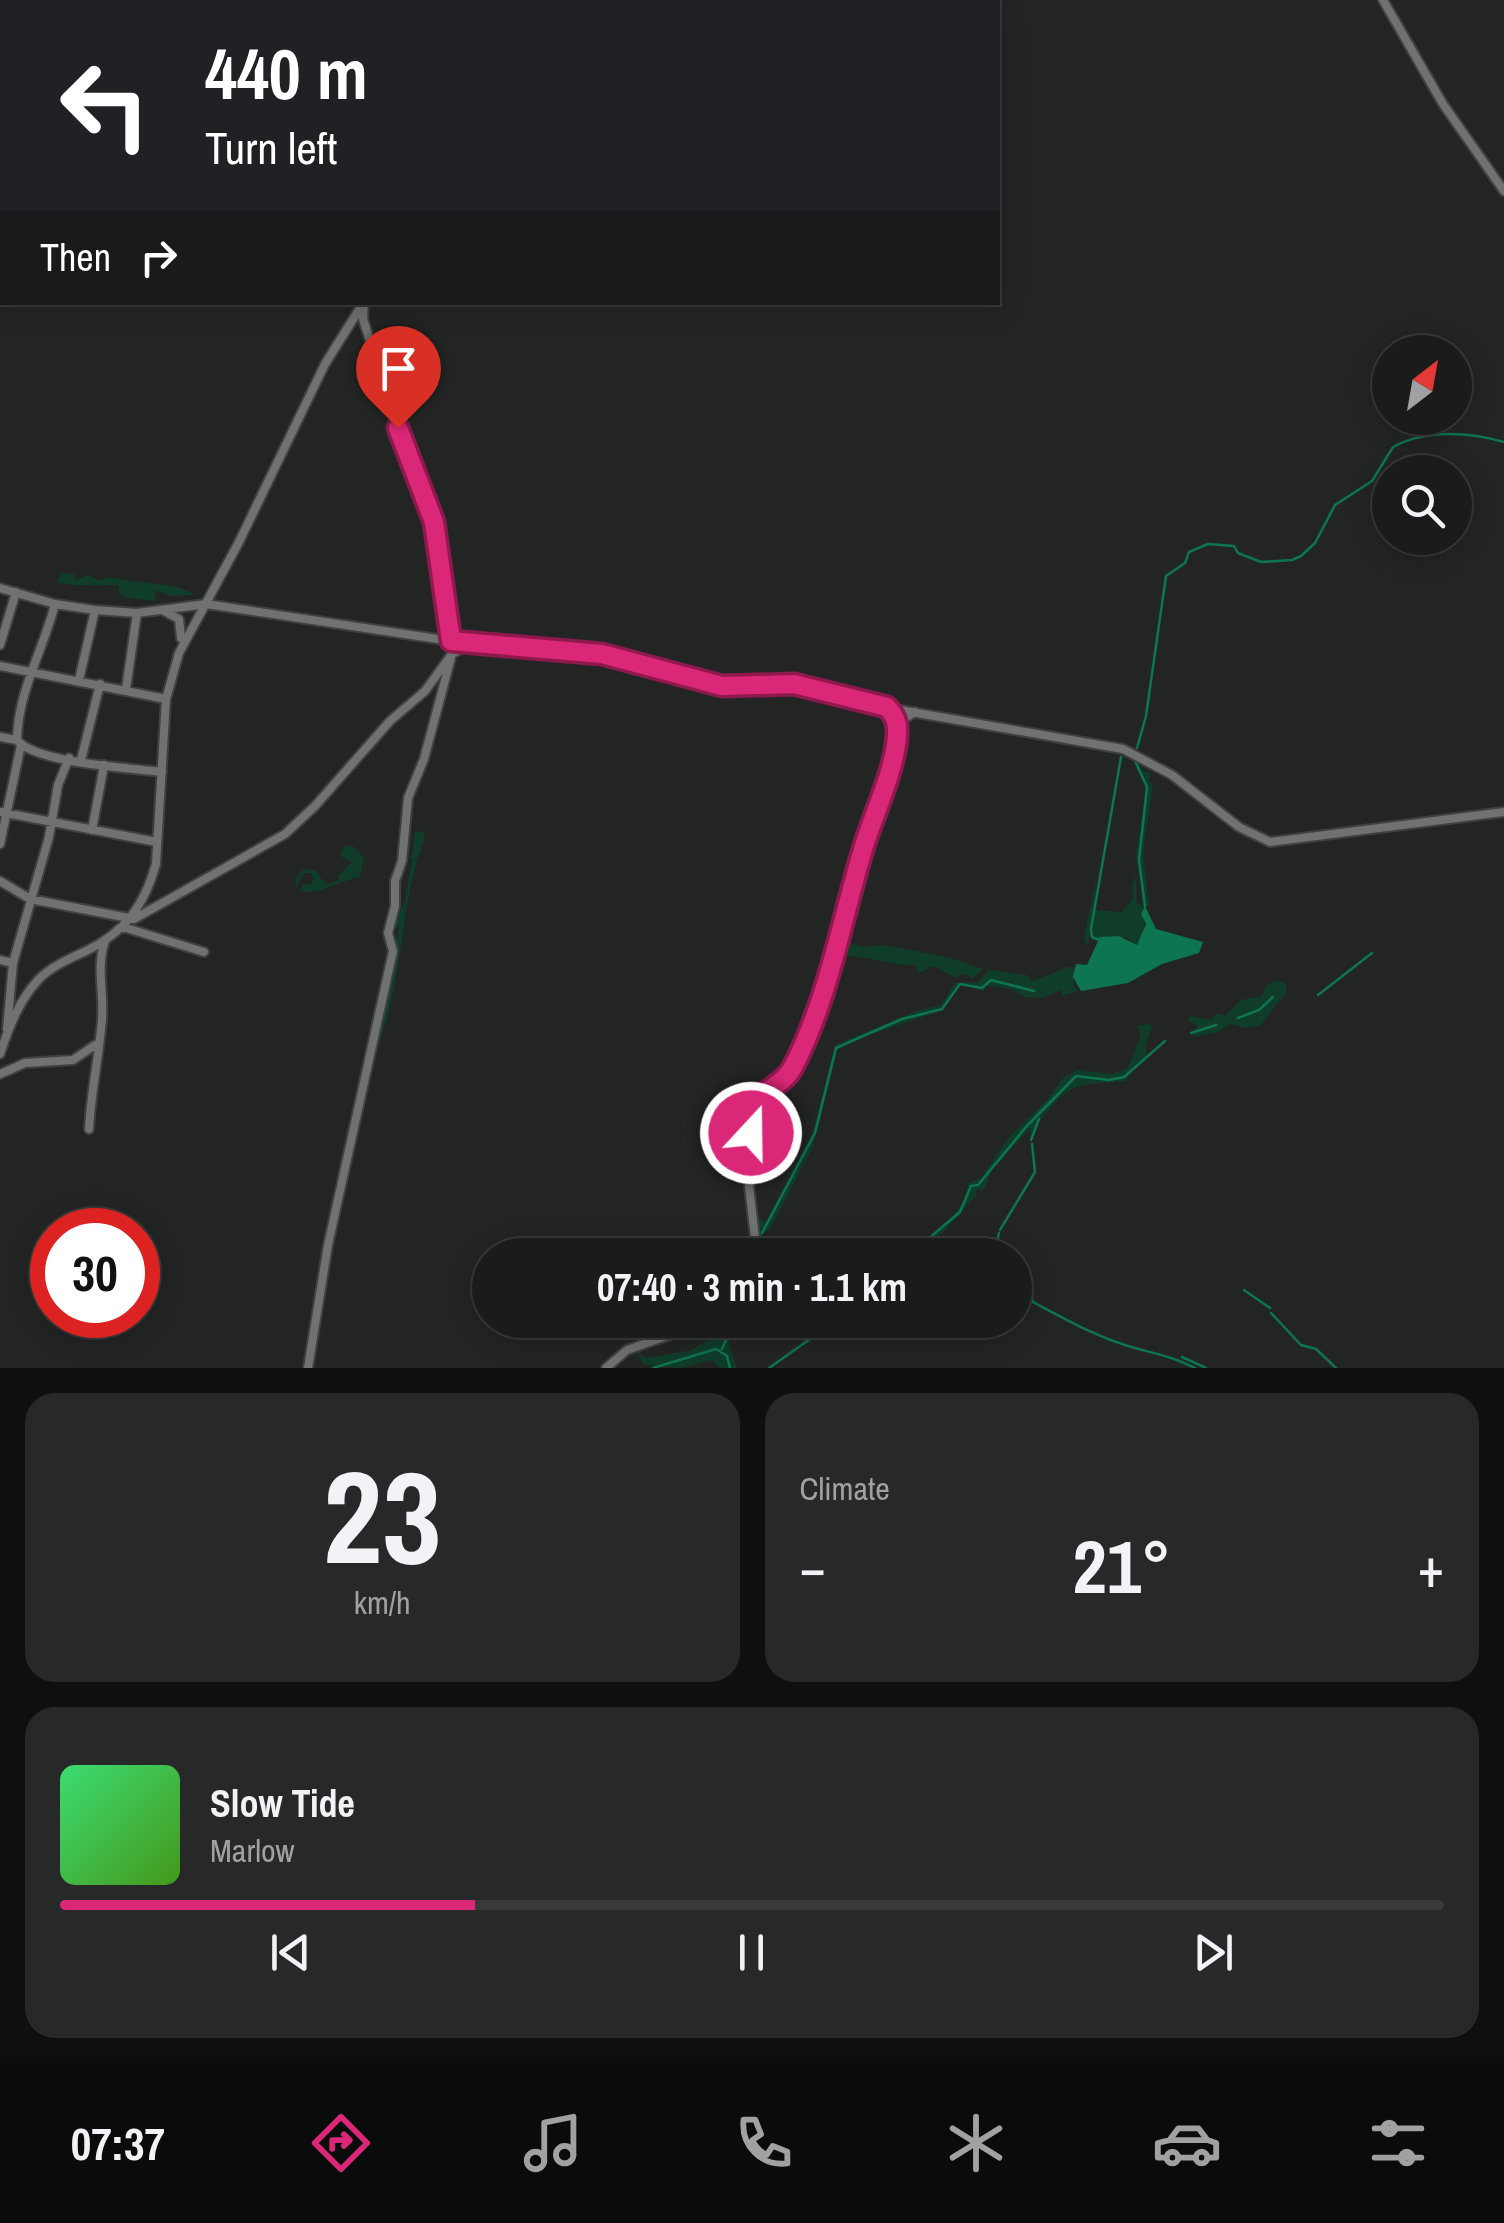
<!DOCTYPE html>
<meta charset="utf-8">
<style>
:root{--surface:#1a1c1b;--page:#272928;--text:#f1f3f6;--muted:#9fa1a3;--line:#383a3a;--accent:#db2777}
body{margin:0;font-family:"Archivo Narrow",sans-serif;background:var(--page);color:var(--text);height:100vh;display:flex;flex-direction:column;font-size:38px;white-space:nowrap}
*{box-sizing:border-box;margin:0}
p{font-size:32px;color:var(--muted)}
.icon{flex:none;width:55px;height:55px;fill:none;stroke:currentColor;stroke-width:2;stroke-linecap:round;stroke-linejoin:round}
.map{position:relative;height:1368px;overflow:hidden}
.details{display:flex;flex-direction:column;gap:25px;padding:25px;background:#0e0f0f;flex:1}
.details>*{flex:none}
.banner{position:absolute;left:0px;top:0px;width:1000px;height:305px;box-shadow:0 5px 25px #0003,0 0 0 2px var(--line);background:#202124;color:#fff;overflow:hidden}
.needle{width:65px;rotate:31deg}
.fabs{position:absolute;left:1372px;top:335px;display:grid;gap:20px}
.fabs a{display:grid;place-items:center;width:100px;height:100px;border-radius:50%;background:var(--surface);box-shadow:0 5px 25px #0003,0 0 0 2px var(--line);font-size:50px}
.speed{position:absolute;left:30px;top:1208px;display:flex;gap:20px;font-size:50px;font-weight:700;text-align:center}
.speed>*{display:grid;place-content:center;width:130px;height:130px;border-radius:50%;background:var(--surface);box-shadow:0 5px 25px #0003,0 0 0 2px var(--line);line-height:1}
.speed .limit{border:15px solid #d22;background:#fff;color:#111}
.pin{position:absolute;display:grid;place-items:center;width:85px;height:85px;color:#fff;margin:-102px -42px;border-radius:50% 50% 50% 0;rotate:-45deg;box-shadow:0 0 10px #0007}
.pin .icon{rotate:45deg}
.me{position:absolute;width:110px;margin:-55px;rotate:21deg;stroke-linejoin:round;filter:drop-shadow(0 0 8px #0008)}
.turn{display:flex;align-items:center;gap:35px;height:210px;padding:0 40px;font-size:45px}
.turn .icon{width:130px;height:130px;stroke-width:2.5}
.turn b{display:block;font-size:70px;line-height:85px}
.then{display:flex;align-items:center;height:95px;padding:0 40px;background:#0003;gap:20px;font-size:38px}
.big{font-size:75px;font-weight:700;line-height:1.1}
.details .tile{flex:1;display:flex;flex-direction:column;justify-content:center;gap:15px;min-width:0;padding:0 35px;border-radius:30px;background:var(--page)}
.details .dial{align-items:center;gap:0}
.dial b{font-size:130px;line-height:1}
.song{display:flex;align-items:center;gap:30px}
.cover{width:120px;height:120px;border-radius:15px;background:linear-gradient(135deg,hsl(140 70% 55%),hsl(100 70% 35%))}
.played{height:10px;border-radius:5px;background:linear-gradient(90deg,var(--accent) 30%,var(--line) 30%)}
.keys{display:flex;justify-content:space-around;direction:ltr}
.heat{display:flex;justify-content:space-between;align-items:center;font-size:55px;direction:ltr}
.details .tiles{flex:1;display:grid;gap:25px;grid-template-columns:1fr 1fr}
.tile:last-child{grid-column:span 2}
.trip{position:absolute;left:472px;top:1238px;width:560px;height:100px;border-radius:50px;background:var(--surface);box-shadow:0 5px 25px #0003,0 0 0 2px var(--line);font-weight:700;line-height:100px;text-align:center}
.tab-bar{display:flex;height:160px;justify-content:space-around;align-items:center;background:#0a0b0b;color:var(--muted)}
.tab-bar .icon{width:70px;height:70px}
.tab-bar .active{color:var(--accent)}
.tab-bar b{font-size:45px;color:var(--text)}
.map>svg:first-child{display:block}
.green{fill:#103c2a}
.water{fill:#0d7550}
.lines{fill:none;stroke-linecap:round;stroke-linejoin:round}
.stream{stroke:#0d7550;stroke-width:2.5}
.street-casing{stroke:#3f4140;stroke-width:12}
.street{stroke:#6f7270;stroke-width:8}
.route-casing{stroke:#8e194d;stroke-width:25}
.route{stroke:#db2777;stroke-width:18}
</style>
<div class="map">
<svg width="1504" height="1368" viewBox="0 0 1504 1368">
<rect width="100%" height="100%" fill="#232524"/>
<!-- green -->
<path class="green" d="M 62,573 L 74,574 L 76,580 L 88,575 L 101,581 L 109,577 C 134,584 171,580 195,595 L 171,596 L 156,590 L 155,601 L 126,598 L 119,592 L 118,585 C 93,585 78,587 56,582 Z
M 1135,761 L 1144,772 L 1150,772 L 1149,781 L 1153,784 L 1143,852 L 1149,906 L 1145,906 L 1143,937 L 1136,946 L 1127,937 L 1097,940 L 1090,934 L 1088,946 L 1084,938 L 1096,880 L 1094,910 L 1122,912 L 1133,898 L 1132,885 L 1136,876 L 1137,903 L 1143,907 L 1136,854 L 1147,787 Z
M 422,831 L 425,837 C 399,903 405,977 378,1044 L 399,925 L 395,930 L 391,925 L 399,900 L 399,913 L 405,901 L 412,860 L 408,855 L 412,856 L 415,832 Z
M 344,846 L 353,846 L 364,858 L 360,876 L 318,891 L 300,892 L 303,884 L 310,885 L 314,879 L 311,873 L 304,873 L 296,888 L 296,876 L 305,868 L 316,871 L 326,885 L 339,880 L 338,876 L 352,862 L 340,856 Z
M 846,941 L 861,947 L 883,945 L 948,957 L 983,969 L 973,978 L 962,974 L 957,978 L 933,966 L 918,974 L 916,965 C 887,966 867,954 838,957 Z
M 1068,967 L 1074,967 L 1074,987 L 1079,991 L 1061,996 L 1062,990 L 1042,998 L 1024,997 C 1012,986 1001,987 986,986 L 984,991 L 960,984 L 943,1010 L 839,1045 L 812,1149 L 771,1227 L 760,1237 L 758,1217 L 766,1222 L 813,1132 L 835,1045 L 916,1011 L 941,1005 L 955,983 L 978,982 L 989,970 L 1027,975 L 1033,981 Z
M 1277,980 L 1286,984 L 1286,993 L 1260,1026 L 1246,1028 L 1230,1024 L 1218,1032 L 1194,1037 L 1197,1025 L 1189,1021 L 1190,1016 L 1211,1020 L 1217,1013 L 1225,1016 L 1241,1000 L 1262,996 L 1267,985 Z
M 1147,1024 L 1153,1025 L 1145,1046 L 1147,1054 L 1125,1081 C 1085,1086 1074,1078 1046,1113 C 1039,1122 1032,1127 1031,1140 L 1030,1128 L 991,1171 L 984,1190 L 976,1190 L 977,1196 C 957,1211 933,1255 905,1255 C 930,1235 967,1214 968,1183 L 981,1178 L 1009,1137 L 1046,1101 L 1064,1077 L 1078,1070 L 1111,1074 L 1127,1069 L 1141,1036 L 1137,1026 Z
M 712,1320 L 719,1320 L 722,1326 L 735,1320 L 729,1343 L 737,1368 L 721,1368 L 711,1360 L 681,1368 L 644,1365 L 638,1353 L 641,1347 L 639,1352 L 645,1358 L 689,1351 L 707,1341 L 709,1334 L 700,1328 L 702,1324 L 709,1326 Z"/>
<!-- water -->
<path class="water" d="M 1145,906 L 1156,929 L 1203,942 L 1199,953 L 1162,964 L 1128,983 L 1081,991 L 1073,977 L 1076,964 L 1087,965 L 1100,937 L 1119,936 L 1137,945 L 1146,924 L 1141,914 Z"/>
<g class="lines">
<!-- stream -->
<path class="stream" d="M 193,2 L 198,0
M 1137,748 L 1146,716 L 1166,576 L 1185,563 L 1189,552 L 1208,544 L 1234,546 L 1238,553 L 1261,562 L 1292,560 L 1301,556 L 1315,543 L 1335,505 L 1372,481 L 1393,447 C 1426,429 1469,432 1504,442
M 1135,761 L 1147,787 L 1139,860 L 1145,906
M 1099,940 L 1092,937 L 1091,929 L 1121,757
M 1318,995 L 1372,953
M 1238,1018 L 1259,1010 L 1273,997
M 1191,1033 L 1216,1025
M 1031,1140 L 1039,1119
M 1000,1230 L 1035,1172 L 1032,1144
M 762,1233 L 815,1133 L 836,1048 L 902,1019 L 942,1009 L 960,984 L 982,988 L 991,980 L 1034,991
M 909,1255 L 960,1212 L 971,1186 L 978,1185 L 1026,1127 L 1076,1076 L 1109,1080 L 1124,1077 L 1165,1041
M 994,1255 L 999,1233
M 1015,1288 L 1031,1296 L 1033,1302 C 1065,1319 1100,1339 1135,1348 C 1157,1354 1176,1358 1195,1368
M 1244,1290 L 1270,1308
M 1271,1313 L 1301,1345 L 1316,1349 L 1336,1368
M 722,1349 L 735,1320
M 1182,1357 L 1206,1368
M 653,1368 L 716,1349 L 727,1356 L 730,1368
M 769,1368 L 837,1320"/>
<!-- street casing -->
<g class="street-casing">
<path id="street" d="M 1383,0 L 1443,104 L 1504,191
M 527,2 L 529,0
M 0,588 L 55,604 L 95,610 L 137,613 L 206,604 L 451,641 L 602,654 L 722,686 L 795,684 L 900,710 L 1123,749 L 1172,775 L 1239,827 L 1270,842 L 1504,812
M 164,611 L 179,619 L 181,638
M 0,645 L 16,592
M 0,666 L 166,699
M 79,680 L 95,610
M 126,689 L 137,613
M 0,737 L 17,740 C 35,763 131,768 162,772
M 17,740 C 18,691 43,651 55,604
M 81,760 L 100,684
M 0,812 L 157,842
M 92,830 L 104,765
M 0,844 L 21,745
M 0,881 L 30,899 L 134,919 L 285,834 L 315,806 L 390,721 L 425,691 L 452,654 L 473,642
M 123,927 L 204,952
M 0,960 L 13,963 L 7,1029
M 13,963 L 49,837 L 58,785 L 69,758
M 0,1054 C 9,1027 19,1000 39,979 C 52,966 69,959 86,951 C 125,932 144,906 156,864 L 166,699 L 179,653 L 239,542 L 325,364 L 362,305
M 0,1074 L 25,1063 L 73,1060 L 95,1045
M 89,1129 C 91,1092 99,1056 102,1019 C 104,992 96,967 105,941
M 757,1255 L 749,1186 L 758,1148 L 749,1126 L 752,1106 L 757,1097 L 785,1078 L 799,1054 L 834,956 L 898,730 L 904,719 L 915,712
M 308,1368 L 328,1245 L 393,951 L 388,933 L 395,906 L 395,881 L 402,861 L 408,798 L 424,759 L 452,654 L 438,544 L 427,498 L 398,428 L 371,344 L 363,319 L 364,302
M 606,1368 L 627,1350 L 712,1320"/>
</g>
<!-- street -->
<use href="#street" class="street"/>
</g>
<g class="lines">
<!-- route casing -->
<g class="route-casing">
<path id="route" d="M 398,428 L 434,522 L 451,641 L 602,654 L 722,686 L 794,684 L 887,707 C 892,713 897,719 897,728 C 899,761 874,813 864,846 C 842,918 828,1001 793,1067 C 778,1095 742,1089 751,1133"/>
</g>
<!-- route -->
<use href="#route" class="route"/>
</g>
</svg>
<div class="fabs">
<a><svg class="needle" viewBox="-14 -14 28 28"><path d="M0-13l5 13h-10z" fill="#e53935"/><path d="M0 13l5-13h-10z" fill="#9fa1a3"/></svg></a>
<a><svg class="icon" aria-label="search" viewBox="0 0 24 24"><circle cx="10" cy="10" r="6"/><path d="M15 15l6 6"/></svg></a>
</div>
<div class="speed"><div class="limit">30</div></div>
<div class="pin" style="left:398px;top:428px;background:#d93025"><svg class="icon" aria-label="arrive" viewBox="0 0 24 24"><path d="M6 21V4h12l-3 4 3 4H6"/></svg></div>
<svg class="me" style="left:751px;top:1133px" viewBox="-20 -20 40 40"><circle r="17" fill="#db2777" stroke="#fff" stroke-width="3"/><path d="M0-11L8 9 0 5-8 9z" fill="#fff"/></svg>
<div class="trip">07:40 · 3 min · 1.1 km</div>
<div class="banner">
<div class="turn"><svg class="icon" aria-label="left" viewBox="0 0 24 24"><path d="M17 20v-9H6M10 6l-5 5 5 5"/></svg><div><b>440 m</b>Turn left</div></div>
<div class="then">Then<svg class="icon" aria-label="right" viewBox="0 0 24 24"><path d="M7 20v-9h11M14 6l5 5-5 5"/></svg></div>
</div>
</div>
<section class="details">
<div class="tiles">
<div class="tile dial"><b>23</b><p>km/h</p></div>
<div class="tile"><p>Climate</p>
<div class="heat"><a>−</a><b class="big">21°</b><a>+</a></div>
</div>
<div class="tile">
<div class="song"><i class="cover"></i><div><b>Slow Tide</b><p>Marlow</p></div></div>
<div class="played"></div>
<div class="keys"><svg class="icon" aria-label="previous" viewBox="0 0 24 24"><path d="M18 5L8 12l10 7zM5 5v14"/></svg><svg class="icon" aria-label="pause" viewBox="0 0 24 24"><path d="M8 5v14M16 5v14"/></svg><svg class="icon" aria-label="next" viewBox="0 0 24 24"><path d="M6 5l10 7-10 7zM19 5v14"/></svg></div>
</div>
</div>
</section>
<nav class="tab-bar">
<b>07:37</b>
<svg class="icon active" aria-label="directions" viewBox="0 0 24 24"><path d="M12 3l9 9-9 9-9-9zM9 14v-3h6M13 9l2 2-2 2"/></svg>
<svg class="icon" aria-label="music" viewBox="0 0 24 24"><path d="M9 18V5l10-2v13"/><circle cx="6" cy="18" r="3"/><circle cx="16" cy="16" r="3"/></svg>
<svg class="icon" aria-label="phone" viewBox="0 0 24 24"><path d="M5 4h4l2 5-3 2q2 4 5 5l2-3 5 2v4C11 20 4 13 5 4z"/></svg>
<svg class="icon" aria-label="climate" viewBox="0 0 24 24"><path d="M12 3v18M4 7l16 10M4 17L20 7"/></svg>
<svg class="icon" aria-label="car" viewBox="0 0 24 24"><path d="M5 17H2v-5l4-1 3-4h7l3 4 3 1v5h-3M9 17h6M6 11h13"/><circle cx="7" cy="17" r="2"/><circle cx="17" cy="17" r="2"/></svg>
<svg class="icon" aria-label="filters" viewBox="0 0 24 24"><path d="M4 7h16M4 17h16"/><circle cx="9" cy="7" r="2"/><circle cx="15" cy="17" r="2"/></svg>
</nav>
